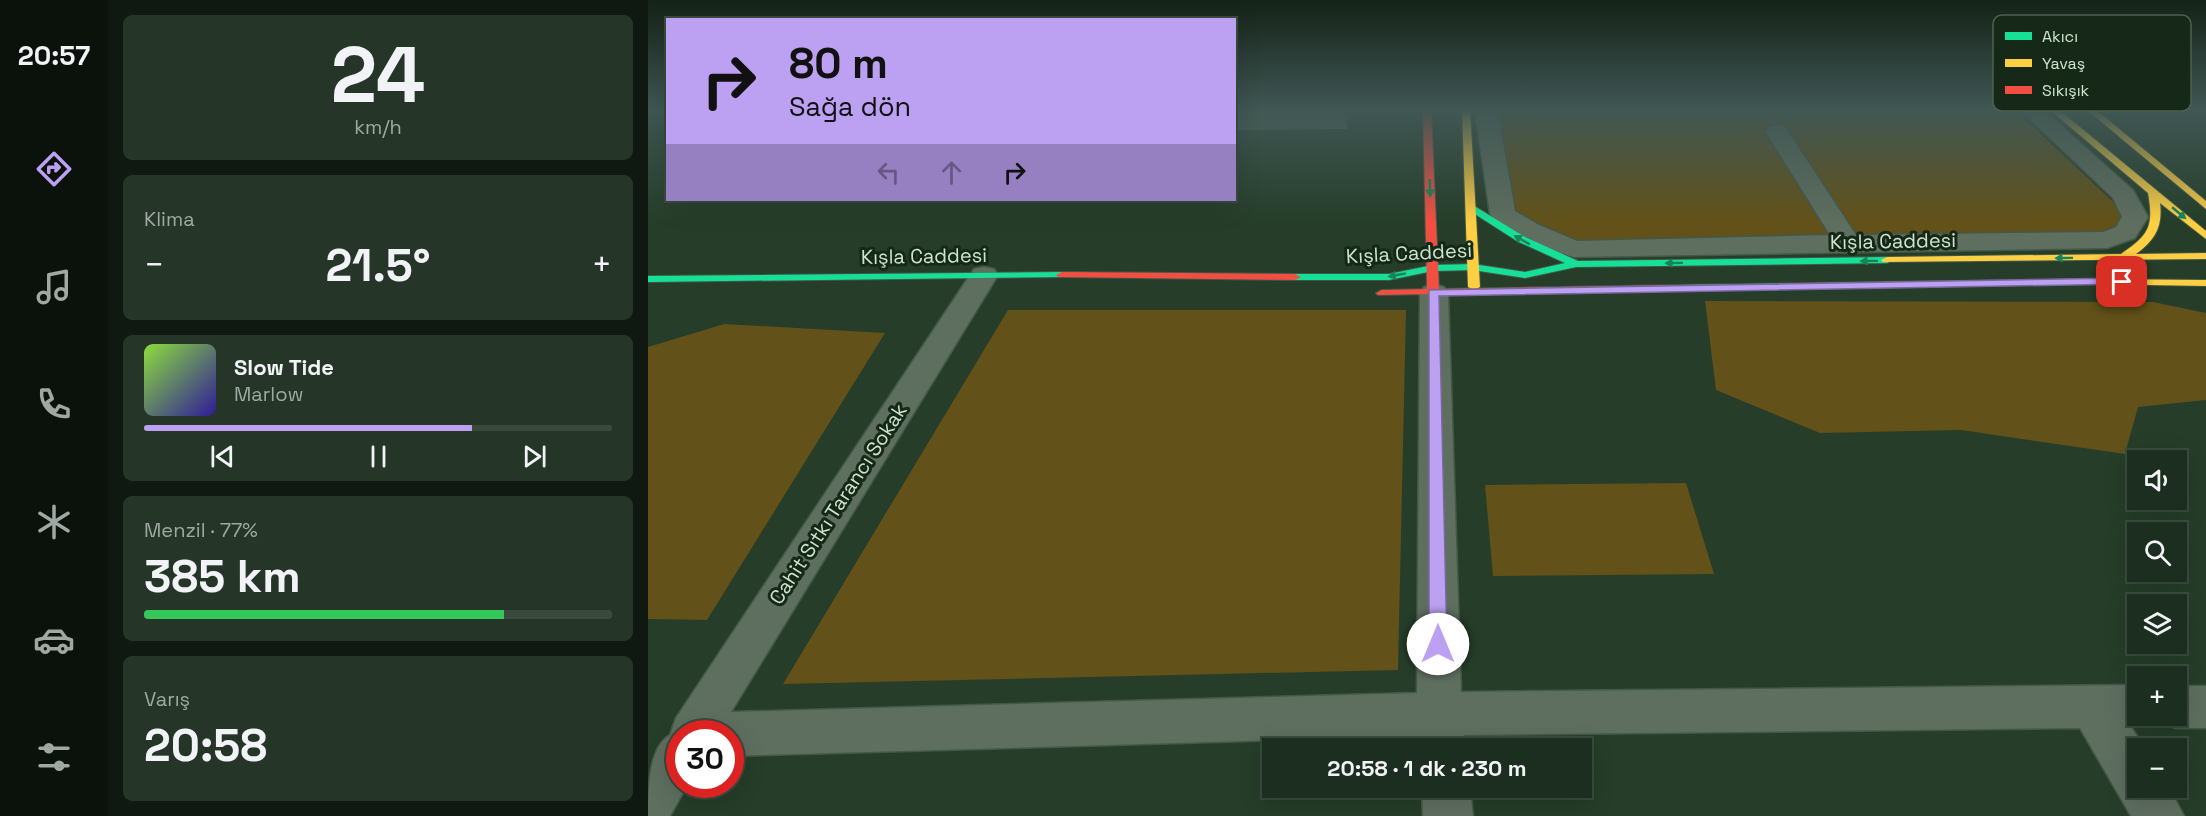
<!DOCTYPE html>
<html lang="tr">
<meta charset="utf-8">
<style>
:root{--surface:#1c2e1f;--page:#253628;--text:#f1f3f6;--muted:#a0a8a4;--line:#3a4a3d;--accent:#bca0f2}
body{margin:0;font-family:"Space Grotesk",sans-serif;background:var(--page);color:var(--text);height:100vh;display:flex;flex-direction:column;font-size:22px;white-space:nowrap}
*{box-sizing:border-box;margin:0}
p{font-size:20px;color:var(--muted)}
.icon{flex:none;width:33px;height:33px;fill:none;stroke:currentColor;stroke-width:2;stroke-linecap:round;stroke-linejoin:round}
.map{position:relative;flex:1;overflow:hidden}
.side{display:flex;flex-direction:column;gap:15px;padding:15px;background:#0f1911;width:540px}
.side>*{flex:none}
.hud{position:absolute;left:18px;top:18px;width:570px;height:183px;border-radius:0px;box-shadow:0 6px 24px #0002,0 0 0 2px var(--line);background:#bca0f2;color:#111;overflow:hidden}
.controls{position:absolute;left:1479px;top:450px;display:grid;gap:12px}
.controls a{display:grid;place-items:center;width:60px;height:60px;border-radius:0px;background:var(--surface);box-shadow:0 6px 24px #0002,0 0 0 2px var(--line);font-size:30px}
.speed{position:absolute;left:18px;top:720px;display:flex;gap:12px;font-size:30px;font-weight:700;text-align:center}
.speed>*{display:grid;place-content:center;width:78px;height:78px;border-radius:50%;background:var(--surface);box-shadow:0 6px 24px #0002,0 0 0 2px var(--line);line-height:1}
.speed .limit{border:9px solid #d22;background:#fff;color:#111}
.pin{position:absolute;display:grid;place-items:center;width:51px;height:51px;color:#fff;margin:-26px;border-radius:12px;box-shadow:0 3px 9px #0006}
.me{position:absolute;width:66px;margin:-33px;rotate:0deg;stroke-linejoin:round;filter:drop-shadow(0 0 4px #0008)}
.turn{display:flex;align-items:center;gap:21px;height:126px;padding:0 24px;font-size:27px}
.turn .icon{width:78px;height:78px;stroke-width:2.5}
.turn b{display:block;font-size:42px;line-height:51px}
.lanes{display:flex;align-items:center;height:57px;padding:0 24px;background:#0003;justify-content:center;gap:30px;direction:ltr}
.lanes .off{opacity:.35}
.big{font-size:45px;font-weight:800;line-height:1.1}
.side .card{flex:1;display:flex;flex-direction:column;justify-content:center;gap:9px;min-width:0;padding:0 21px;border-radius:9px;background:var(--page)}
.side .dial{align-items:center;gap:0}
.dial b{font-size:78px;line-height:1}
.song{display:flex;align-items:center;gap:18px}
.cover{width:72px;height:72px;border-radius:9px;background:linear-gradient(135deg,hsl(90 70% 55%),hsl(250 70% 35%))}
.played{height:6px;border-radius:3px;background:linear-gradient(90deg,var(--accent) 70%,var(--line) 70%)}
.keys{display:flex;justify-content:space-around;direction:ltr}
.heat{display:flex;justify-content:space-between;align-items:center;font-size:33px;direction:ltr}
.charge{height:9px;border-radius:4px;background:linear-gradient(90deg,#34c759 77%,var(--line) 0)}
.trip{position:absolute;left:614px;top:738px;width:330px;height:60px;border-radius:0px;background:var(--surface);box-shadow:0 6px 24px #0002,0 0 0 2px var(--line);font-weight:800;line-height:60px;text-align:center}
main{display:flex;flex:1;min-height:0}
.menu{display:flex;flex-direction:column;width:108px;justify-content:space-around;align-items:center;background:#0b120c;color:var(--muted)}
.menu .icon{width:42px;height:42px}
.menu .on{color:var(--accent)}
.menu b{font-size:27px;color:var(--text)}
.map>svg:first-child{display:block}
.green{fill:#625118}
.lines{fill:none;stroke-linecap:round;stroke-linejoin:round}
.street-casing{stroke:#435847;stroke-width:3}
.fast-casing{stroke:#435847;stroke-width:2}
.slow-casing{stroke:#435847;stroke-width:2}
.jam-casing{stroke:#435847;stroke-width:2}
.street{fill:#5e6e5f;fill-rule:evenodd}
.fast{fill:#16e098;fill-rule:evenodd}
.slow{fill:#ffcf43;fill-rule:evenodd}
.jam{fill:#f24e42;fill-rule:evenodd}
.wall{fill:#586554}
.shaded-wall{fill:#475245}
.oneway{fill:#168458}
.route{fill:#bca0f2;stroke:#7a689d;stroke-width:1.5}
.labels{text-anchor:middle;stroke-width:6;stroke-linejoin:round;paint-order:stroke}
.street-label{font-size:20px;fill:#cde5ce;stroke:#162817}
.key{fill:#162817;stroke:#4d614e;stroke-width:1.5}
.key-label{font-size:16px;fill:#cde5ce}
</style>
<main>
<nav class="menu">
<b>20:57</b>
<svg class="icon on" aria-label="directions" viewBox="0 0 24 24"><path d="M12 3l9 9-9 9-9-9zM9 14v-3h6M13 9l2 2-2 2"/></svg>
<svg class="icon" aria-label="music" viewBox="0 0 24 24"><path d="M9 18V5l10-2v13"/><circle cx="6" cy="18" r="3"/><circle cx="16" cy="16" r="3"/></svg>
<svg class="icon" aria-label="phone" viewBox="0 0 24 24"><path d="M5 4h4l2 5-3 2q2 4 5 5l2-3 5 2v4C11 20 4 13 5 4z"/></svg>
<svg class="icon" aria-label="climate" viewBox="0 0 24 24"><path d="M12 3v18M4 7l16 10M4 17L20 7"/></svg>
<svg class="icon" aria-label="car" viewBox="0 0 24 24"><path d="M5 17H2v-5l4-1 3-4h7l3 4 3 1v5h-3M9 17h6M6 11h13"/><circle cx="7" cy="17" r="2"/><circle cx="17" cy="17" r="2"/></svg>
<svg class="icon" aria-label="filters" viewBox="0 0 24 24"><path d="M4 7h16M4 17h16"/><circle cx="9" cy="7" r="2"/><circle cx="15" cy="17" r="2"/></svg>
</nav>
<section class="side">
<div class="card dial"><b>24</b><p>km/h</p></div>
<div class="card"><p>Klima</p>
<div class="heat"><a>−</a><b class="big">21.5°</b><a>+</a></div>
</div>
<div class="card">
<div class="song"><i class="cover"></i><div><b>Slow Tide</b><p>Marlow</p></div></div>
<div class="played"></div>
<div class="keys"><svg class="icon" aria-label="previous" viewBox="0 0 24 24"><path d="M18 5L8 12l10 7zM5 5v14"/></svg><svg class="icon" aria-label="pause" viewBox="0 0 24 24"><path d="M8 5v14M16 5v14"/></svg><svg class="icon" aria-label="next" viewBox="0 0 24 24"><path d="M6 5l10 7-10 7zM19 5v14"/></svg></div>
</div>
<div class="card"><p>Menzil · 77%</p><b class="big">385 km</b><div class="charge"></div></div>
<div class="card"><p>Varış</p><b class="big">20:58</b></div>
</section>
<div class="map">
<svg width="1558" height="816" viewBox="0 0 1558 816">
<rect width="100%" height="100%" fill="#253d29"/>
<!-- green -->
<path class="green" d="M 846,109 L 1366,109 L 1477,213 L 1468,228 L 1443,236 L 919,243 L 857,209 Z
M 1057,301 L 1505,302 L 1558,313 L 1558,400 L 1490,407 L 1477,454 L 1313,430 L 1172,433 L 1068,390 Z
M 360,310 L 758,310 L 750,670 L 135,684 Z
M 76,324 L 237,333 L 59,620 L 0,619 L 0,347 Z
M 1038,483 L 1066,574 L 845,576 L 837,485 Z"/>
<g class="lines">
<!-- street casing -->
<g class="street-casing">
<path id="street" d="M 827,109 L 849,109 L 867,211 L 889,224 L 929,241 L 1182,235 L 1118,132 L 1121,127 L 1129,125 L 1137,127 L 1208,235 L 1455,232 L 1468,227 L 1474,217 L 1465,198 L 1372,109 L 1394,109 L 1485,190 L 1500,217 L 1487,238 L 1459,248 L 926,257 C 903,251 856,234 842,214 Z
M 336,267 L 346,269 L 350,275 L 83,712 L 769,693 L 772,293 L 776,287 L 786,284 L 796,287 L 800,293 L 813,692 L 1490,685 L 1490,716 L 1508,716 L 1506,721 L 1483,727 L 1497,748 L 1490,748 L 1490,788 L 1521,788 L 1536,816 L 1483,816 L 1432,728 L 816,735 L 817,748 L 771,748 L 770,736 L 82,756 L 82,734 L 32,734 L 32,784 L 40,784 L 22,816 L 0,816 C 0,792 0,747 22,735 L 28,718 L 322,275 L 326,269 Z
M 1528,686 L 1558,686 L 1558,728 L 1528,728 L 1512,722 L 1509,716 L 1528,716 Z
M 774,788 L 822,788 L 825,816 L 775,816 Z"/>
</g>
<!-- fast casing -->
<g class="fast-casing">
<path id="fast" d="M 823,204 L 877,237 L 930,261 L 1239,257 L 1245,260 L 1239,263 L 928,267 L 877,278 L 825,270 L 785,271 L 741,280 L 647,280 L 641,277 L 647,274 L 741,274 L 785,265 L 825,264 L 877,272 L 917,263 L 869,241 L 819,209 L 818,207 Z
M 414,272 L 420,275 L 418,277 L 0,282 L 0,276 Z
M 1445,279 L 1451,282 L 1449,284 L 1029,291 L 1023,288 L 1029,285 Z"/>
</g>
<!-- slow casing -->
<g class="slow-casing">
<path id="slow" d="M 814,109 L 822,109 L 832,287 L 826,290 L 820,287 Z
M 1401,109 L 1410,109 L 1558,231 L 1558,239 L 1512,203 C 1515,227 1507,240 1488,254 L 1558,253 L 1558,259 L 1235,262 L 1233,260 L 1239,257 L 1473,254 C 1501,235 1506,227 1500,193 Z
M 1438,109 L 1447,109 L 1558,201 L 1558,209 Z
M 1445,279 L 1558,280 L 1558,286 L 1441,284 L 1439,282 Z"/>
</g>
<!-- jam casing -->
<g class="jam-casing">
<path id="jam" d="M 775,109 L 783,109 L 791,289 L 1029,285 L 1035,288 L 1033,290 L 730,295 L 728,293 L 734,290 L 779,289 Z
M 414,272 L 647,274 L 653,277 L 647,280 L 410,277 L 408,275 Z"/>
</g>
<!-- street -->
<use href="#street" class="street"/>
<!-- fast -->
<use href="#fast" class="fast"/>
<!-- slow -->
<use href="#slow" class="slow"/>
<!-- jam -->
<use href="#jam" class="jam"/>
</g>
<!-- wall -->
<path class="wall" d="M 586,109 L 701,109 L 699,129 L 586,130 Z"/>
<!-- shaded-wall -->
<path class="shaded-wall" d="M 697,109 L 701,109 L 699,129 Z"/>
<!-- one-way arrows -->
<defs><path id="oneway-solid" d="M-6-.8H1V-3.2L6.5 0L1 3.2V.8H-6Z" transform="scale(1.5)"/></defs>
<g class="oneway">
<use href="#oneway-solid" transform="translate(782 188) rotate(88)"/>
<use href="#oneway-solid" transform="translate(1531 213) rotate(40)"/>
<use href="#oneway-solid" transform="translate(874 240) rotate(-151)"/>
<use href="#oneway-solid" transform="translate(1416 258) rotate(179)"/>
<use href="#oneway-solid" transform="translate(1221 261) rotate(179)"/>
<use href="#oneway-solid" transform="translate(1026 263) rotate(179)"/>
<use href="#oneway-solid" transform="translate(749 275) rotate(170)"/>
</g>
<!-- sky -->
<linearGradient id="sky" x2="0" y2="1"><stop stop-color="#142217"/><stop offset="0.49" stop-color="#405754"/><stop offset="1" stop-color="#405754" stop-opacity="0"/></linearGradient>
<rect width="1558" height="223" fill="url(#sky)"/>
<!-- route -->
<path class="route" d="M 1474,278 L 1478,279 L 1478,284 L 791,296 L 799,644 L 796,649 L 790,651 L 784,649 L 781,644 L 781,290 Z"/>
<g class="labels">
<!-- street labels -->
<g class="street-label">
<text transform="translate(1245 241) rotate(-1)" y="7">Kışla Caddesi</text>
<text transform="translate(761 253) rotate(-3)" y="7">Kışla Caddesi</text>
<text transform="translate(276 256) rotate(-1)" y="7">Kışla Caddesi</text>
<text transform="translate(190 504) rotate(-57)" y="7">Cahit Sıtkı Tarancı Sokak</text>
</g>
</g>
<!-- legend -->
<rect x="1345" y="15" width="198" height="96" rx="9" class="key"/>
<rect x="1357" y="32" width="27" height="8" fill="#16e098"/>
<rect x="1357" y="59" width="27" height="8" fill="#ffcf43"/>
<rect x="1357" y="86" width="27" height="8" fill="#f24e42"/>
<g class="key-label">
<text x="1394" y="42">Akıcı</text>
<text x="1394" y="69">Yavaş</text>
<text x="1394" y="96">Sıkışık</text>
</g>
</svg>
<div class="controls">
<a><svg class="icon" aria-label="sound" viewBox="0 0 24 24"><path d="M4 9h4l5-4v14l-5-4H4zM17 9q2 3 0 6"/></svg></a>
<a><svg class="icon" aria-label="search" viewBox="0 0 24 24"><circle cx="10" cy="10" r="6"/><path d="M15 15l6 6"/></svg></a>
<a><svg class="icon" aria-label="layers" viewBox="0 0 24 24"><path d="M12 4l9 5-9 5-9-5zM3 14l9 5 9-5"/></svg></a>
<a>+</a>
<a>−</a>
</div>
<div class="speed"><div class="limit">30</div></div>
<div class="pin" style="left:1474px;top:282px;background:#d93025"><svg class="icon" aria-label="arrive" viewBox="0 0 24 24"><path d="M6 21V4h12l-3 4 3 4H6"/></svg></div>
<svg class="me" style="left:790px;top:644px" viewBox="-20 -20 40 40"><circle r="19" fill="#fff"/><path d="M0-13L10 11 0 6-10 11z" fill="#bca0f2"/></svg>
<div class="trip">20:58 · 1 dk · 230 m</div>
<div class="hud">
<div class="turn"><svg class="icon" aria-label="right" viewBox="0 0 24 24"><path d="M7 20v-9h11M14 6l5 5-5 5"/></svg><div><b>80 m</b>Sağa dön</div></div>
<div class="lanes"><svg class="icon off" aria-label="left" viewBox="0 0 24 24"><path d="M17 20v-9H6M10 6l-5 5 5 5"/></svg><svg class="icon off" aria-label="ahead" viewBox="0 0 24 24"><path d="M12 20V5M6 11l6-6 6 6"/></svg><svg class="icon" aria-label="right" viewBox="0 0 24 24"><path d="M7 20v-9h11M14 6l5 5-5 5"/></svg></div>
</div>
</div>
</main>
